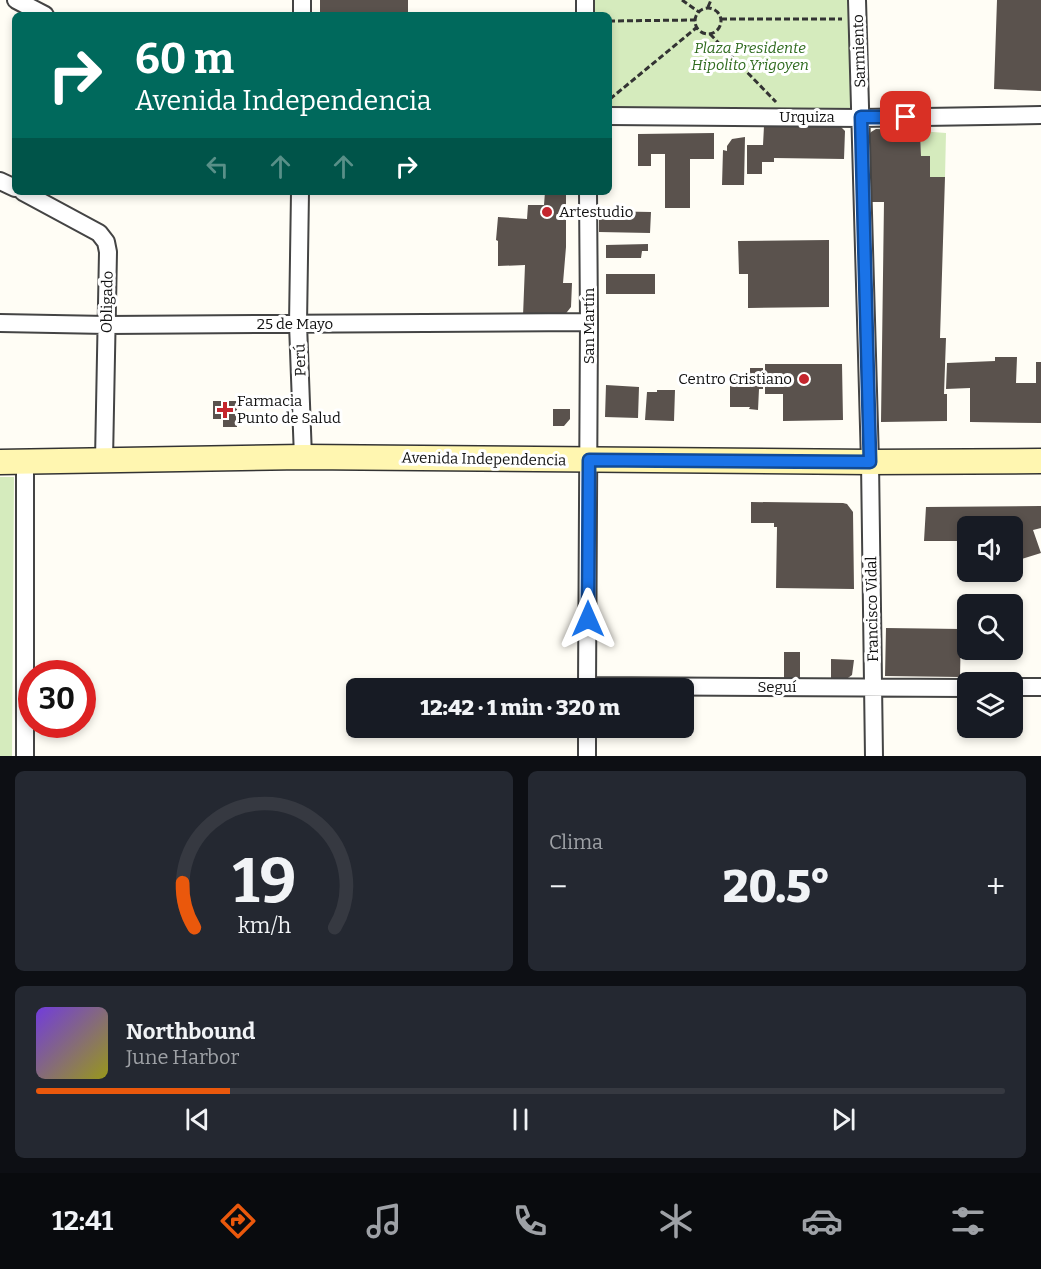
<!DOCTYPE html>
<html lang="es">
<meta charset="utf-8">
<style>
:root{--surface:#171b24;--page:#242831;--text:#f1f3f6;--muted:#9ea1a6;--line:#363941;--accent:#ea580c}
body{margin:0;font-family:Bitter,serif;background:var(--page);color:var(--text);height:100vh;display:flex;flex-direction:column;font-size:22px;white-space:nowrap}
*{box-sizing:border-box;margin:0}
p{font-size:20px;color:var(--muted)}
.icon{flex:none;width:33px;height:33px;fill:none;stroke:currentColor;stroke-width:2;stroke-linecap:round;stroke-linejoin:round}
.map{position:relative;height:756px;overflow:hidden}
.drawer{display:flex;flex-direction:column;gap:15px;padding:15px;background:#0d0f14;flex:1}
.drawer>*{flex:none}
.top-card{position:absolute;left:12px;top:12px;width:600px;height:183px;border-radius:9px;box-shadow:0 3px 9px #0003;background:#00695c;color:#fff;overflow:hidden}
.tools{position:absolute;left:957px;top:516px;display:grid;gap:12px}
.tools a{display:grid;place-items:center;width:66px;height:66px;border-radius:9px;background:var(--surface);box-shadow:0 3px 9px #0003;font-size:30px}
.speed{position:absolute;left:18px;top:660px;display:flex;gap:12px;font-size:30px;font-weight:700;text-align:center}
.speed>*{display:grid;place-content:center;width:78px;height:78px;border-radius:50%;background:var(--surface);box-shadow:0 3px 9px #0003;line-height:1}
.speed .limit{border:9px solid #d22;background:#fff;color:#111}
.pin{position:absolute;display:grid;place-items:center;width:51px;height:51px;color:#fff;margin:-26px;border-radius:12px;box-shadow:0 3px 9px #0006}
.me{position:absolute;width:66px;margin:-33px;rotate:0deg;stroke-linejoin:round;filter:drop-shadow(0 0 4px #0008)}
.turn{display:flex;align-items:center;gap:21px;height:126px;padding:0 24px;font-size:27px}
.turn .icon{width:78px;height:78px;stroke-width:2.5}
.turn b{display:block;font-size:42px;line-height:51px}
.lanes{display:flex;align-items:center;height:57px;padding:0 24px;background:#0003;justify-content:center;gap:30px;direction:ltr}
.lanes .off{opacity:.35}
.big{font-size:45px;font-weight:800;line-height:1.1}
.drawer .card{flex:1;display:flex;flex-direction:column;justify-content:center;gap:9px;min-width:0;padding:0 21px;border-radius:9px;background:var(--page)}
.drawer .dial{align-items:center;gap:0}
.dial svg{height:156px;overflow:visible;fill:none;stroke:var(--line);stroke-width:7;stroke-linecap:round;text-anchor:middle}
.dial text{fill:var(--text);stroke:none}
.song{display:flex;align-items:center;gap:18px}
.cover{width:72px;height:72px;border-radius:9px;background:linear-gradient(135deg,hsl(260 70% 55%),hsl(60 70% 35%))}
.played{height:6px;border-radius:3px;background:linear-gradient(90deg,var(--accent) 20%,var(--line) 20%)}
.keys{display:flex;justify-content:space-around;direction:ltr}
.heat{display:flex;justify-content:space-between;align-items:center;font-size:33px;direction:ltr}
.drawer .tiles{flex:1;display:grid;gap:15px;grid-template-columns:1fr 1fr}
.card:last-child{grid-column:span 2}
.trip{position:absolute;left:346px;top:678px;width:348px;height:60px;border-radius:9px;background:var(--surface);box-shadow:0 3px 9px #0003;font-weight:800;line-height:60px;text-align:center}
.tabs{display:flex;height:96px;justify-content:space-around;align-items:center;background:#090b0e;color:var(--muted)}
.tabs .icon{width:42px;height:42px}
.tabs .selected{color:var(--accent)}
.tabs b{font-size:27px;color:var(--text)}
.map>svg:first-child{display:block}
.green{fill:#d5ebbd}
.building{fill:#5a524d}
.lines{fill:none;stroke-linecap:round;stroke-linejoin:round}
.minor-casing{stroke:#444;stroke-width:20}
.secondary-casing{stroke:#333;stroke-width:27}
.path{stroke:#333;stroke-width:3;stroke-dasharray:6 3;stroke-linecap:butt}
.minor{stroke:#fff;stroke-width:16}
.secondary{stroke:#fff6b0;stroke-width:24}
.route-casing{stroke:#114b97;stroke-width:15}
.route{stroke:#1a73e8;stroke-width:10}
.poi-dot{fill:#c4262e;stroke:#fff;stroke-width:2}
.labels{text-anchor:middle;stroke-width:6;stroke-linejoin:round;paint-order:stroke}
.park-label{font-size:15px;font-style:italic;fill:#2f6b1f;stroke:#fff}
.street-label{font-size:15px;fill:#111;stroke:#fff}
.poi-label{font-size:15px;fill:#111;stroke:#fff;text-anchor:start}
</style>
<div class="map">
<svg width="1041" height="756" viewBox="0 0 1041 756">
<rect width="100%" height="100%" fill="#fffdf5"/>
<!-- green -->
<path class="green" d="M 588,0 L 852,0 L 853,111 L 609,115 L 609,15 L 588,15 Z
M 920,131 L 946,133 L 945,177 L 930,177 L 930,157 L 921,156 Z
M 0,477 L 14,477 L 12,756 L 0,756 Z"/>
<!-- building -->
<path class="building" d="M 320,0 L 408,0 L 408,15 L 320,15 Z
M 997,0 L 1041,0 L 1041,91 L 994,89 Z
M 764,126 L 841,127 L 845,131 L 844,159 L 774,158 L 774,162 L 762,162 L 762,174 L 747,174 L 747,145 L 763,145 Z
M 876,129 L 920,131 L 921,156 L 930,156 L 930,177 L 945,177 L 940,338 L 946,338 L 944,394 L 947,394 L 947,421 L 881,422 L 884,202 L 870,202 L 868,137 L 871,132 Z
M 714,133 L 714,159 L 690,159 L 690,208 L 665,208 L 665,154 L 651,154 L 651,166 L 638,166 L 638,134 Z
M 745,137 L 744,185 L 722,185 L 723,150 L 727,151 L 727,146 L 732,139 Z
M 545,192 L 566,192 L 566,247 L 563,283 L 572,283 L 571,307 L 563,317 L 523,316 L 525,265 L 498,266 L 498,241 L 496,240 L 498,217 L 527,219 L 528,205 L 544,205 Z
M 599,211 L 651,212 L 650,233 L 599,232 Z
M 829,240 L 829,307 L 748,308 L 748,274 L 739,274 L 738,241 Z
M 648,244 L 648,251 L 642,251 L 641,258 L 606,258 L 606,245 Z
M 606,274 L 655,274 L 655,294 L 606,294 Z
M 995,357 L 1017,357 L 1016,383 L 1036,383 L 1036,362 L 1041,362 L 1041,423 L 970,422 L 970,388 L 946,389 L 947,363 L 995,361 Z
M 765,364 L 842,364 L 843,420 L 783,421 L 783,394 L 765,394 Z
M 750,368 L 763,368 L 763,389 L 759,389 L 758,410 L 749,409 L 750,407 L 730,407 L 730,376 L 741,376 L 741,387 L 750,387 Z
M 606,385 L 639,387 L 638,418 L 605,417 Z
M 657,390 L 675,390 L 674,421 L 645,420 L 647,392 L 657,392 Z
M 213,401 L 237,401 L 237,427 L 223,427 L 223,419 L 213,419 Z
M 553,409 L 570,409 L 570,419 L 564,426 L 553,426 Z
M 751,502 L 843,503 L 847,504 L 853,512 L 854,589 L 776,588 L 777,527 L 774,527 L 774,523 L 751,523 Z
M 1041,506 L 1041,528 L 1033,530 L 1041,553 L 1012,562 L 1012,526 L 968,526 L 968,541 L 924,541 L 926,507 Z
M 886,628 L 961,629 L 960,677 L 885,676 Z
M 784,652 L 800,652 L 800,681 L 784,681 Z
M 831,659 L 854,660 L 852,675 L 845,680 L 831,680 Z"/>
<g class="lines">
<!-- minor casing -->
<g class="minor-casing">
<path id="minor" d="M 16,0 L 45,15
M 585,0 L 585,15
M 857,0 L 870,462 L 874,756
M 302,15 L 302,0
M 609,116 L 861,118 L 1041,115
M 0,181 L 15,188
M 23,192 L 99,233 L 106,242 L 108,252 L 104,460
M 300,192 L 298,324 L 303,457
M 0,323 L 107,325 L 589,322
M 587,686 L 968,688
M 1012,687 L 1041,687
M 587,688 L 589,322 L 588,192
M 25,756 L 25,462
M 587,756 L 587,728"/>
</g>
<!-- secondary casing -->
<g class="secondary-casing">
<path id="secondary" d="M 0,462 L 303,457 L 870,462 L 1041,461"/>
</g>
<!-- path -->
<path class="path" d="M 682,0 L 699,12
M 708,7 L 711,0
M695 21a13 13 0 1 1 26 0a13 13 0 1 1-26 0Z
M 721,19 L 842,19
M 609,21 L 695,20
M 710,34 L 776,102
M 610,99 L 696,28"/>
<!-- minor -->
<use href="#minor" class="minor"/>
<!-- secondary -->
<use href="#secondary" class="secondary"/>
</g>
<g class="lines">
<!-- route casing -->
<g class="route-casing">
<path id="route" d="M 588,619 L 589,460 L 870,462 L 861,117 L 906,117"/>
</g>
<!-- route -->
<use href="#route" class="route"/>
</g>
<!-- markers -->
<g class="poi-dot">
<circle cx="547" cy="212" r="6"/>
<circle cx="804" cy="379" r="6"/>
<path d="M222 401h6v6h6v6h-6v6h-6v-6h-6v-6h6z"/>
</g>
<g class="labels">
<!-- park labels -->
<g class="park-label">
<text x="750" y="53">Plaza Presidente<tspan x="750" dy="17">Hipolito Yrigoyen</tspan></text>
</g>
<!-- street labels -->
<g class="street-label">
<text transform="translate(859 51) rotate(-92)" y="5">Sarmiento</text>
<text x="807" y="122">Urquiza</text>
<text transform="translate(107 302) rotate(-89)" y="5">Obligado</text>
<text x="295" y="329">25 de Mayo</text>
<text transform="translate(589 326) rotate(-90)" y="5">San Martín</text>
<text transform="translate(300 360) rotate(-92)" y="5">Perú</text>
<text transform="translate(484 459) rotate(1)" y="5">Avenida Independencia</text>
<text transform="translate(872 609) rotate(-91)" y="5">Francisco Vidal</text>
<text x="777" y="692">Seguí</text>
</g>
<!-- poi labels -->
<g class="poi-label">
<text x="559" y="217">Artestudio</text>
<text x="792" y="384" text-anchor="end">Centro Cristiano</text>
<text x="237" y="406">Farmacia<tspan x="237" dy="17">Punto de Salud</tspan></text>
</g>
</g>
</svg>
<div class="tools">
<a><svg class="icon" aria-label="sound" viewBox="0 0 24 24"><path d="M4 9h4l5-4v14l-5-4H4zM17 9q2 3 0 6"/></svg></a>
<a><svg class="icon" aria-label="search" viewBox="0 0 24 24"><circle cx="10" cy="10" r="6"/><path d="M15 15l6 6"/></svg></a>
<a><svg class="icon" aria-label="layers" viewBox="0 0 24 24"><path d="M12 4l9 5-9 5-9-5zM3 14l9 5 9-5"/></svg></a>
</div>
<div class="speed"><div class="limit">30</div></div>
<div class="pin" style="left:906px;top:117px;background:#d93025"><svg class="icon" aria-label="arrive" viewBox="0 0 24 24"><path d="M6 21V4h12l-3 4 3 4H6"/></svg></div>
<svg class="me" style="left:588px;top:619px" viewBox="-20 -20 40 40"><path d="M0-17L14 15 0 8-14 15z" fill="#1a73e8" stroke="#fff" stroke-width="4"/></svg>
<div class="trip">12:42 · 1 min · 320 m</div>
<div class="top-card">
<div class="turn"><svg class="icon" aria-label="right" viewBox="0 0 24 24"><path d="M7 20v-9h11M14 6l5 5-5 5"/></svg><div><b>60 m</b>Avenida Independencia</div></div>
<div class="lanes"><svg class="icon off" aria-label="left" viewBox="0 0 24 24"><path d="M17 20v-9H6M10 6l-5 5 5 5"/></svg><svg class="icon off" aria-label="ahead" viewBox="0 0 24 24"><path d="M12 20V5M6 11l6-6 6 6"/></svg><svg class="icon off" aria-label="ahead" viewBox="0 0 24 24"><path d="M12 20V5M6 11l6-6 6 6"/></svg><svg class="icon" aria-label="right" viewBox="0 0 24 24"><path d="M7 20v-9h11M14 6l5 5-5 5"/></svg></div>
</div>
</div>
<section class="drawer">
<div class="tiles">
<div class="card dial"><svg viewBox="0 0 100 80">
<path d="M14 69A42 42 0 1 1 86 69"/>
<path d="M14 69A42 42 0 0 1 8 46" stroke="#ea580c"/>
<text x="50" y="56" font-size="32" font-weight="700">19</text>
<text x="50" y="72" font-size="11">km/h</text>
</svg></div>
<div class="card"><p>Clima</p>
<div class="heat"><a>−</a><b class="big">20.5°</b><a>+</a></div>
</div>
<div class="card">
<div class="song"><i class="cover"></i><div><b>Northbound</b><p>June Harbor</p></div></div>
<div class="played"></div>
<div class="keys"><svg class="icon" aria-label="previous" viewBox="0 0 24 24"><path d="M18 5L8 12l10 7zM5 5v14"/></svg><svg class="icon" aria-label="pause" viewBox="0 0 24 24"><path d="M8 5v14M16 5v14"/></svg><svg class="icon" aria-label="next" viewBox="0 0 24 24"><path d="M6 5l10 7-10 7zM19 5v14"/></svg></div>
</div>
</div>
</section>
<nav class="tabs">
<b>12:41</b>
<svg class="icon selected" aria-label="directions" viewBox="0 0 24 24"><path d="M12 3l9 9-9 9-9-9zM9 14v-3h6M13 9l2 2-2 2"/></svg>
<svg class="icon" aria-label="music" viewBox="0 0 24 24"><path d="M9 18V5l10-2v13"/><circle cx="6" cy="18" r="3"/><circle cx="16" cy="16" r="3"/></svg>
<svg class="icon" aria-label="phone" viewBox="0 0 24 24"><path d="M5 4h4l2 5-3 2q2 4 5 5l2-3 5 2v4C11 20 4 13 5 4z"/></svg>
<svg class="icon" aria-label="climate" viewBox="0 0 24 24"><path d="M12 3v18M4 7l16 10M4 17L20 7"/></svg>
<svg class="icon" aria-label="car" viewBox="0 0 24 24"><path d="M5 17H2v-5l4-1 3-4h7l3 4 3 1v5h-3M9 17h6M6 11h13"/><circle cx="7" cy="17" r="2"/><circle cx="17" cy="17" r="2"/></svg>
<svg class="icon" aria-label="filters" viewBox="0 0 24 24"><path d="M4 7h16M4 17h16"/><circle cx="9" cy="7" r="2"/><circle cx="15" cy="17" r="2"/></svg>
</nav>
